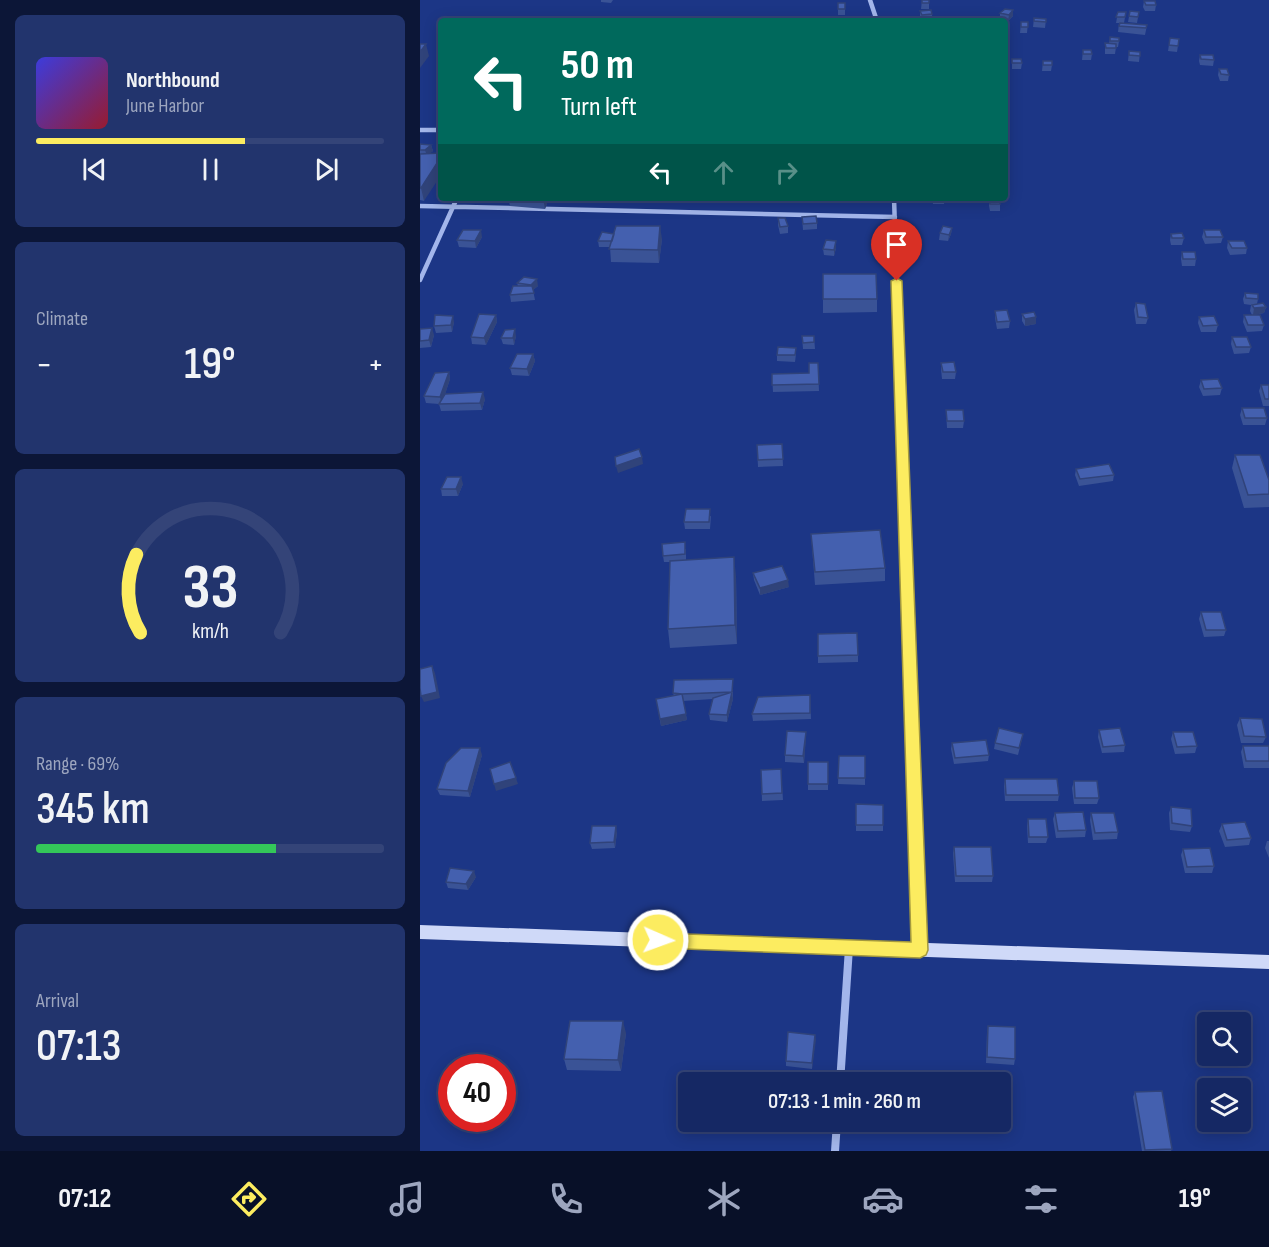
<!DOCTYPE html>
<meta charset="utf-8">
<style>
:root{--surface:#152864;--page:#22346d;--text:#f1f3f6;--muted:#9da6bf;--line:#344478;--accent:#fcec60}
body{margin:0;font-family:"Sofia Sans Condensed",sans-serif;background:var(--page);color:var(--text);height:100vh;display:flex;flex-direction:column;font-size:22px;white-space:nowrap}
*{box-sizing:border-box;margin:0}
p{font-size:20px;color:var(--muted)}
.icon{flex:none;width:33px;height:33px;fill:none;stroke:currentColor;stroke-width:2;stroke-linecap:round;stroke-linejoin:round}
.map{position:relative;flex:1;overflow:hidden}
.side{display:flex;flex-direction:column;gap:15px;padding:15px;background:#0c1637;width:420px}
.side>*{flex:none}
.guide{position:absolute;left:18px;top:18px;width:570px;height:183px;border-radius:6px;box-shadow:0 3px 15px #0003,0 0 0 2px var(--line);background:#00695c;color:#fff;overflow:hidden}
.controls{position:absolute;left:777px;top:1012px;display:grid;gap:12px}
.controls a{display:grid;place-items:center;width:54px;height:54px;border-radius:6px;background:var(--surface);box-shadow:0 3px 15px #0003,0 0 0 2px var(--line);font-size:30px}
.speed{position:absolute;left:18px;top:1054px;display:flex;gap:12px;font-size:30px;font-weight:700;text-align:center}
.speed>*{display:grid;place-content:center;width:78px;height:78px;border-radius:50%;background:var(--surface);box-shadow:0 3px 15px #0003,0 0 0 2px var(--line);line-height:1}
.speed .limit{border:9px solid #d22;background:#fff;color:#111}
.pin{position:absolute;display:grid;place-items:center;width:51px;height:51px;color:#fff;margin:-62px -26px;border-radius:50% 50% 50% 0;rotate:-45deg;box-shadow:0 0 6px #0007}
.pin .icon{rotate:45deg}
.me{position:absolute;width:66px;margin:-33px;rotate:92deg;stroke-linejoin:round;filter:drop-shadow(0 0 4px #0008)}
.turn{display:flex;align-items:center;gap:21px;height:126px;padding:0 24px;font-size:27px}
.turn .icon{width:78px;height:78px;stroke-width:2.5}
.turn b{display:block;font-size:42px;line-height:51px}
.lanes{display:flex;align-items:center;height:57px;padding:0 24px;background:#0003;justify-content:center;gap:30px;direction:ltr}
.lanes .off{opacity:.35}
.big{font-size:45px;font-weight:600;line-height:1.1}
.side .widget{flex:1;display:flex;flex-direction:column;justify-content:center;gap:9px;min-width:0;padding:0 21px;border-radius:9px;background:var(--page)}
.side .dial{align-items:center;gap:0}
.dial svg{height:156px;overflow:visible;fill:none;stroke:var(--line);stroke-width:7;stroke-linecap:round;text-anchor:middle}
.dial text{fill:var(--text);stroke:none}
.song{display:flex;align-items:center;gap:18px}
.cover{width:72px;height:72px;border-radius:9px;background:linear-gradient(135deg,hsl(240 70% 55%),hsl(350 70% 35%))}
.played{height:6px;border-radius:3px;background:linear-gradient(90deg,var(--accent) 60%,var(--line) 60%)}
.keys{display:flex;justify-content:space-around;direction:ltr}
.heat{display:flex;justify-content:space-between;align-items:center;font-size:33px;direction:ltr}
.charge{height:9px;border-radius:4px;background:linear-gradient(90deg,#34c759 69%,var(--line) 0)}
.trip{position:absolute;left:258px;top:1072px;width:333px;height:60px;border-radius:6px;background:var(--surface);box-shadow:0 3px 15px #0003,0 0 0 2px var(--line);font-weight:600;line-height:60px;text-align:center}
.menu{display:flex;height:96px;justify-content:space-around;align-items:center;background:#081028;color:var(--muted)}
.menu .icon{width:42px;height:42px}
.menu .current{color:var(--accent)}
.menu b{font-size:27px;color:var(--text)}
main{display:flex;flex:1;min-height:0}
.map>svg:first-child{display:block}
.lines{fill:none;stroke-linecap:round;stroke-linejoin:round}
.street-far2{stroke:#a3b6eb;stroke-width:4.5}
.street-far1{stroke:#a3b6eb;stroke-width:5}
.street{stroke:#a3b6eb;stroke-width:8}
.secondary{fill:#cfd9f8;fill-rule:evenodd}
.wall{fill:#3a5396}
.shaded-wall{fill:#30437a}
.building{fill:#4460af;stroke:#30437a;stroke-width:1.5}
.route{fill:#fcec60;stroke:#a4993e;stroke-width:1.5}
</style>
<main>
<section class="side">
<div class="widget">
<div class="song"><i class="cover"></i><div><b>Northbound</b><p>June Harbor</p></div></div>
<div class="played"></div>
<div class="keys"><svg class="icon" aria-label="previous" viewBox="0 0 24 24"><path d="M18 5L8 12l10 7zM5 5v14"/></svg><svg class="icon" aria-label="pause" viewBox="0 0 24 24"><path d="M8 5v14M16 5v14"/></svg><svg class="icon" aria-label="next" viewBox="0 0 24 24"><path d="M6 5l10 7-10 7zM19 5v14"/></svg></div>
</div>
<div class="widget"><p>Climate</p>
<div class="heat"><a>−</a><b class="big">19°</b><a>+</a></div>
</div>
<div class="widget dial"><svg viewBox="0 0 100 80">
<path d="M14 69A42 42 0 1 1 86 69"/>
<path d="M14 69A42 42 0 0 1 12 29" stroke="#fcec60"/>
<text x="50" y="56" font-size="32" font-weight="700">33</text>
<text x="50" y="72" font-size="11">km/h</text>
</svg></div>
<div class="widget"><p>Range · 69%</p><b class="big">345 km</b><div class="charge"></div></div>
<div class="widget"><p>Arrival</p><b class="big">07:13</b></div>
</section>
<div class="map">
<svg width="849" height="1151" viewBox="0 0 849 1151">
<rect width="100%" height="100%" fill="#1c3686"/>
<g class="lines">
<!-- street-far2 -->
<path class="street-far2" d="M 450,0 L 457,21
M 0,130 L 21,130
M 474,198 L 477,286
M 0,206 L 475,217
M 0,280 L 37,198"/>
<!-- street-far1 -->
<path class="street-far1" d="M 477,285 L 490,661"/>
<!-- street -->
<path class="street" d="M 490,659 L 500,950
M 420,1083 L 429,948
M 415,1151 L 417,1122"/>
<!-- secondary -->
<path class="secondary" d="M 0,925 L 849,955 L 849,969 L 0,939 Z"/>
</g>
<!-- wall -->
<path class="wall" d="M 181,0 L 193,0 L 191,3 L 181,2 Z
M 502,0 L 509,0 L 509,9 L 501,9 Z
M 724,1 L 736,5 L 735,11 L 725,11 L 723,7 Z
M 418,3 L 425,3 L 425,15 L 418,15 Z
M 585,9 L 593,16 L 588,21 L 580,19 L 580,13 Z
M 500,11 L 512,14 L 512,20 L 501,21 L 500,17 Z
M 710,11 L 719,12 L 717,23 L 708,22 Z
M 698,12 L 706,12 L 704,23 L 727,25 L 725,35 L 698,32 L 699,23 L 696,23 Z
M 614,18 L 626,19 L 625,28 L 613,27 Z
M 601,22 L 608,22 L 607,33 L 600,33 Z
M 690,37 L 699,41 L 698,47 L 696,47 L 695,54 L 685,54 L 685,43 L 689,43 Z
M 750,38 L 759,39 L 757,52 L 748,51 Z
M 663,50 L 672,54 L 671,60 L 662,60 Z
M 709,51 L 720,52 L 719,62 L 708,61 Z
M 780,55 L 794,60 L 793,66 L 780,65 L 779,61 Z
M 592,59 L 602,63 L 601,69 L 592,69 Z
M 623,61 L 632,65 L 631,71 L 622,71 Z
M 799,69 L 809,75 L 808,81 L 800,81 L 798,75 Z
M 0,144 L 11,145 L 13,151 L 10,153 L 4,201 L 0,200 Z
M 88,198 L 129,198 L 125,209 L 90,206 Z
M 512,198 L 525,198 L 524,204 L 513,204 Z
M 569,199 L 580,204 L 580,211 L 570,211 L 569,206 Z
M 382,217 L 397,223 L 397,229 L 383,230 Z
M 358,218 L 368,226 L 368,233 L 360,234 L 358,225 Z
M 532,228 L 531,234 L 528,241 L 519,240 L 520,233 Z
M 784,230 L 803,237 L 801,243 L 785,244 L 782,237 Z
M 194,234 L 242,239 L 239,263 L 191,262 L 190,247 L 179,247 L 178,241 Z
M 751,234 L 764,238 L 762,245 L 751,245 L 750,240 Z
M 62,237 L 56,248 L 39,247 L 37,240 Z
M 808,241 L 827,248 L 826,254 L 810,255 L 807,248 Z
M 416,248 L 414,256 L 404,255 L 403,249 Z
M 762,252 L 776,259 L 775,266 L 762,266 L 761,259 Z
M 403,274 L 457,299 L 457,312 L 403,313 Z
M 97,283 L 118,286 L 113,290 L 115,300 L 91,302 L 90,295 L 98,286 Z
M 825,293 L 838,299 L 837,304 L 846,307 L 844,313 L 834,315 L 844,325 L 842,331 L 827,332 L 823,322 L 824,315 L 832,315 L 830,311 L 831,305 L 824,304 L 823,299 Z
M 716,303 L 728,318 L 726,324 L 716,324 L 714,310 Z
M 575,311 L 590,321 L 589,328 L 577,329 L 575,318 Z
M 602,314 L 616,324 L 605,326 L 602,321 Z
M 76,315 L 77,322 L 66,345 L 52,344 L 51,337 Z
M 779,317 L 798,325 L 796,332 L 781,332 L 778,323 Z
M 34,322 L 32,332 L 16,333 L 14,326 Z
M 0,329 L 14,335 L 11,347 L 0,348 Z
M 96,336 L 94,345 L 83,344 L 81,338 Z
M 382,336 L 394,336 L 395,349 L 383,349 Z
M 812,337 L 831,347 L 829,353 L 814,354 L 811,344 Z
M 113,354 L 115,361 L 109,376 L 92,375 L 90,368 Z
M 376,354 L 375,362 L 357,361 L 357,355 Z
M 398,363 L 399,391 L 353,392 L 352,374 L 389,373 Z
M 521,363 L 536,372 L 535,379 L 522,379 L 521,369 Z
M 29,372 L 30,379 L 25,394 L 65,399 L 62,410 L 21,411 L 19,404 L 6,403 L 4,396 Z
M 781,380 L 802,388 L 800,395 L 783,396 L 779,387 Z
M 841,385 L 849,385 L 849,406 L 843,406 L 839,391 Z
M 822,408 L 847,418 L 845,425 L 823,425 L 820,415 Z
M 526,410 L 544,421 L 543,428 L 527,428 Z
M 362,444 L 363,466 L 338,467 L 337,445 Z
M 815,455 L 849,480 L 849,507 L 824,508 L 812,468 Z
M 656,469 L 694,475 L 693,481 L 659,486 L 655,475 Z
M 43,484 L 38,496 L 22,496 L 21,489 Z
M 291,516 L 290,529 L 265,529 L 264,522 Z
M 391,534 L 465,568 L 465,581 L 395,585 Z
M 266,549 L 266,560 L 316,576 L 317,644 L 250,648 L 248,629 L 250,562 L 244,562 L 243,556 Z
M 333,573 L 369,587 L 340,595 L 334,580 Z
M 781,612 L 806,630 L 804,636 L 784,637 L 779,619 Z
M 398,634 L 438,655 L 438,662 L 398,663 Z
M 313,679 L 313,699 L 307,722 L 290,720 L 289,714 L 293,699 L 263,701 L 267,720 L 241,726 L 236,699 L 254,696 L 253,693 Z
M 390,695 L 391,719 L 333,721 L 332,714 Z
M 820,718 L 846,737 L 843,743 L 821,743 L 817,725 Z
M 679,730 L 705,745 L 704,752 L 682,753 L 678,737 Z
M 386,732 L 384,763 L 365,762 L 365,755 Z
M 753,732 L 777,746 L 775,753 L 755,754 L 751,739 Z
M 603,734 L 598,755 L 574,749 L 575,743 Z
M 532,743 L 569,755 L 568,761 L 534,764 L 531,749 Z
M 823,746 L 849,746 L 849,768 L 824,768 L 821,752 Z
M 62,755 L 50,797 L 20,795 L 17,789 Z
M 419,756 L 445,756 L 445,785 L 418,784 Z
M 388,762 L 408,762 L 408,790 L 388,790 Z
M 361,769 L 363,800 L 342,801 L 341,770 Z
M 585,779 L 639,795 L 638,801 L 585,801 L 584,786 Z
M 654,781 L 679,798 L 677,804 L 654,804 L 652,788 Z
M 436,804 L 463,805 L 463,831 L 436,831 Z
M 751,807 L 772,826 L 770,832 L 750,830 L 749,813 Z
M 635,813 L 666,830 L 665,837 L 636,838 L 633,819 Z
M 671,813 L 698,832 L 697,839 L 673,840 L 670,820 Z
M 608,819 L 628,837 L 626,843 L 608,843 L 607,826 Z
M 802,824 L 831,838 L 829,845 L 805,847 L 799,831 Z
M 197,832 L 195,848 L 172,849 L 170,843 Z
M 847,841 L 849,841 L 849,858 L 845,848 Z
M 534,847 L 573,876 L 572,882 L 535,882 L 533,853 Z
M 763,849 L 794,866 L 792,873 L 765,873 L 761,855 Z
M 56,877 L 48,890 L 28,888 L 26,882 Z
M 568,1026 L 595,1059 L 594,1065 L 566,1063 L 567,1031 Z
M 206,1033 L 201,1071 L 147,1070 L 144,1059 Z
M 395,1035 L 392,1069 L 366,1066 L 366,1061 Z
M 715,1092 L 752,1149 L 751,1151 L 722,1151 L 713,1097 Z
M 782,1099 L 812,1124 L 809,1129 L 782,1127 L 779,1104 Z
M 447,1122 L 476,1122 L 475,1125 L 447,1127 Z"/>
<!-- shaded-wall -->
<path class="shaded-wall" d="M 593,10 L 593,16 L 588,21 L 589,15 Z
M 6,44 L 9,56 L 0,68 L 0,52 Z
M 11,145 L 13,151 L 7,156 L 5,150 Z
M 21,157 L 21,175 L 4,201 L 1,188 Z
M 123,198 L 129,198 L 125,209 Z
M 240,226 L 242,239 L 239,263 L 238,250 Z
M 532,228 L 531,234 L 528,241 L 529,235 Z
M 61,230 L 62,237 L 56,248 L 55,241 Z
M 416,241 L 416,248 L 414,256 L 414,250 Z
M 117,279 L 118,286 L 112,291 L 111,285 Z
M 846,307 L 844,313 L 833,315 L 834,308 Z
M 76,315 L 77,322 L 66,345 L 64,338 Z
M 33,316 L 34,322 L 32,332 L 31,325 Z
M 616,317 L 616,324 L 605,326 L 605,319 Z
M 12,328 L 14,335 L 11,347 L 9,340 Z
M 95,329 L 96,336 L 94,345 L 93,338 Z
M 113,354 L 115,361 L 109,376 L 107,369 Z
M 29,372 L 30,379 L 22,404 L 20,397 Z
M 63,392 L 65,399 L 62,410 L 60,403 Z
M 222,457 L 223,464 L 198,473 L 196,466 Z
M 41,477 L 43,484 L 38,496 L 36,489 Z
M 314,557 L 316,576 L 317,644 L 315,625 Z
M 368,580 L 369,587 L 340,595 L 340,588 Z
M 12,666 L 15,673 L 20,698 L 4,702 L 1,696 Z
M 312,692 L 313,699 L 307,722 L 307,715 Z
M 266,714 L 267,720 L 241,726 L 240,719 Z
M 386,732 L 386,739 L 384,763 L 383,756 Z
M 60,748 L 62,755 L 50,797 L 48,791 Z
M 96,778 L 98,784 L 76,791 L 74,784 Z
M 196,826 L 197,832 L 195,848 L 194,842 Z
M 54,871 L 56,877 L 48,890 L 46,884 Z
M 203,1021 L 206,1033 L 201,1071 L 198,1060 Z
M 395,1035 L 396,1040 L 392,1069 L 392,1063 Z"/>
<!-- building -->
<path class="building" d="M 502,0 L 509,0 L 509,3 L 502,3 Z
M 724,1 L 735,1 L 736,5 L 726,5 Z
M 418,3 L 425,3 L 425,9 L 418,9 Z
M 585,9 L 593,10 L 589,15 L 580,13 Z
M 511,10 L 512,14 L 502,15 L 500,11 Z
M 710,11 L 719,12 L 718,17 L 709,16 Z
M 698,12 L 706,12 L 705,17 L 696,17 Z
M 614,18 L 626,19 L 626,22 L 614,21 Z
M 601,22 L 608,22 L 608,27 L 601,27 Z
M 700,23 L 727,25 L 726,28 L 699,26 Z
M 690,37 L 699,38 L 699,41 L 690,41 Z
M 750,38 L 759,39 L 758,46 L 749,45 Z
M 685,43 L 696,44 L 696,48 L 686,48 Z
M 0,44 L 6,44 L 0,52 Z
M 663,50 L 671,50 L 672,54 L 663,54 Z
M 709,51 L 720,52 L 720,56 L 709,55 Z
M 780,55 L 793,55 L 794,60 L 781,59 Z
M 592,59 L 601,59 L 602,63 L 592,63 Z
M 623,61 L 632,61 L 632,65 L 623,65 Z
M 799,69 L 807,69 L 809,75 L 801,74 Z
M 0,144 L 11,145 L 5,150 L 0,150 Z
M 21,153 L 21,157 L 1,188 L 0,188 L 0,154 Z
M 569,199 L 579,199 L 580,204 L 570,204 Z
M 396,216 L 397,223 L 383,224 L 382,217 Z
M 358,218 L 365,218 L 368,226 L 360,227 Z
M 196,226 L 240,226 L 238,250 L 189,249 Z
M 523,226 L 532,228 L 529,235 L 520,233 Z
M 43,230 L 61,230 L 55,241 L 37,240 Z
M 784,230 L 800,230 L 803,237 L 786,237 Z
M 182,232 L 194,234 L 192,241 L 178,241 Z
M 762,233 L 764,238 L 752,238 L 751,234 Z
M 406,240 L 416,241 L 414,250 L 403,249 Z
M 808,241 L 824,241 L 827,248 L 812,248 Z
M 762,252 L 775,252 L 776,259 L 763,259 Z
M 403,274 L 456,274 L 457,299 L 403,299 Z
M 104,277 L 117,279 L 111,285 L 97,283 Z
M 93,286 L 112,286 L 114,293 L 90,295 Z
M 825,293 L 838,294 L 838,299 L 826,298 Z
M 716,303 L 725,304 L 728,318 L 718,317 Z
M 843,303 L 846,307 L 834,308 L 832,305 Z
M 587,310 L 590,321 L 577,322 L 575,311 Z
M 614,312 L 616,317 L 605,319 L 602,314 Z
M 59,314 L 76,315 L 64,338 L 51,337 Z
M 15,315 L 33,316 L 31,325 L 14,326 Z
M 824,315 L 840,315 L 844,325 L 828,325 Z
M 794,316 L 798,325 L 783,326 L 779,317 Z
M 12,328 L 9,340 L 0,341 L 0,329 Z
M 95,329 L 93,338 L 81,338 L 85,330 Z
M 382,336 L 394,336 L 394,342 L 383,343 Z
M 812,337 L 827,337 L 831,347 L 816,347 Z
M 358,347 L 376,348 L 375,355 L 357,355 Z
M 97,354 L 113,354 L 107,369 L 90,368 Z
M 534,362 L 536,372 L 523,372 L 521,363 Z
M 389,363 L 398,363 L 399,384 L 352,385 L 352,374 L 389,373 Z
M 29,372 L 20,397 L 4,396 L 15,373 Z
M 798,379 L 802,388 L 784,389 L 781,380 Z
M 841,385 L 849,385 L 849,399 L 845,399 Z
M 63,392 L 60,403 L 19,404 L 25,394 Z
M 822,408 L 844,408 L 847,418 L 825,418 Z
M 526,410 L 543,410 L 544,421 L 527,421 Z
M 362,444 L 363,459 L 338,460 L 337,445 Z
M 219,449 L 222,457 L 196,466 L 195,457 Z
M 815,455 L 840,455 L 849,480 L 849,494 L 828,495 Z
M 689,464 L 694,475 L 660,479 L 656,469 Z
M 27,477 L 41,477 L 36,489 L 21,489 Z
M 266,509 L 290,509 L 289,522 L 264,522 Z
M 460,530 L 465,568 L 395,572 L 391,534 Z
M 265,542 L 265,554 L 243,556 L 242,544 Z
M 314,557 L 315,625 L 248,629 L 250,561 Z
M 362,566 L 368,580 L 340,588 L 333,573 Z
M 781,612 L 801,612 L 806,630 L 786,630 Z
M 437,633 L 438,655 L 398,656 L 398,634 Z
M 12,666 L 17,692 L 1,696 L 0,688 L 0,669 Z
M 313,679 L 312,692 L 262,694 L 266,714 L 240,719 L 236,699 L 262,694 L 253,693 L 254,680 Z
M 312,692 L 307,715 L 289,714 L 293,698 Z
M 390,695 L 390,713 L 332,714 L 338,697 Z
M 820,718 L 842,719 L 846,737 L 824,736 Z
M 579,728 L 603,734 L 599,748 L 575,743 Z
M 700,728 L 705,745 L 683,747 L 679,730 Z
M 367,731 L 386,732 L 383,756 L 365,755 Z
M 753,732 L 773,732 L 777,746 L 757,747 Z
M 566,740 L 569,755 L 535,758 L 532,743 Z
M 823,746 L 849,746 L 849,761 L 826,761 Z
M 41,748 L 60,748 L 48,791 L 17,789 L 26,763 Z
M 419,756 L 445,756 L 445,778 L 418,778 Z
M 90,762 L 96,778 L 74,784 L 70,769 Z
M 388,762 L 408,762 L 408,784 L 388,784 Z
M 361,769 L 362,793 L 342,794 L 341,770 Z
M 585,779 L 637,779 L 639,795 L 586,795 Z
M 654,781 L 677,781 L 679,798 L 655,798 Z
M 436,804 L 463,805 L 463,825 L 436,825 Z
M 751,807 L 771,809 L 772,826 L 752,823 Z
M 663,812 L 666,830 L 638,831 L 635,813 Z
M 671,813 L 694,813 L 698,832 L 675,833 Z
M 608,819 L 626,819 L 628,837 L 609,837 Z
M 825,822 L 831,838 L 807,840 L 802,824 Z
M 172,826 L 196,826 L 194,842 L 170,843 Z
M 534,847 L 571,847 L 573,876 L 536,876 Z
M 790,848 L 794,866 L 767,867 L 763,849 Z
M 30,868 L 54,871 L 46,884 L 26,882 Z
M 150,1021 L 203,1021 L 198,1060 L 144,1059 Z
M 568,1026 L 595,1027 L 595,1059 L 567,1057 Z
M 368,1032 L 395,1035 L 392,1063 L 366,1061 Z
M 742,1091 L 752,1149 L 725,1150 L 715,1092 Z
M 782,1099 L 788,1099 L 788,1122 L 811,1122 L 812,1124 L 785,1122 Z"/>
<!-- route -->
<path class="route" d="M 477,278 L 482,281 L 508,950 L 506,955 L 500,958 L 238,948 L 232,946 L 230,940 L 232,935 L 238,933 L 491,942 L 471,281 Z"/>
</svg>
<div class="controls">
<a><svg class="icon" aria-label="search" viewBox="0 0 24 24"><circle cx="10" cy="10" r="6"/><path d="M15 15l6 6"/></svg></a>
<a><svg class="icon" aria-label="layers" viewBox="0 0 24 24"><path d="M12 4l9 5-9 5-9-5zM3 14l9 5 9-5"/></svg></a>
</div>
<div class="speed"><div class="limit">40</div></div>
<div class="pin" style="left:477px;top:281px;background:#d93025"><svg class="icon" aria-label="arrive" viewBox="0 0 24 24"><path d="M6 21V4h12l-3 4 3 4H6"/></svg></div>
<svg class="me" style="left:238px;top:940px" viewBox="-20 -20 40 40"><circle r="17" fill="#fcec60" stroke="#fff" stroke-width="3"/><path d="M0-11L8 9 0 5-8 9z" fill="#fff"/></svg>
<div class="trip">07:13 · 1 min · 260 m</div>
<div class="guide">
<div class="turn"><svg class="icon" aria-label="left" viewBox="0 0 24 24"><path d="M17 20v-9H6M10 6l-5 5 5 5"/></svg><div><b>50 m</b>Turn left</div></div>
<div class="lanes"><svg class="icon" aria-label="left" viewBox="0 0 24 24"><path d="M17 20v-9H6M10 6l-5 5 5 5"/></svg><svg class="icon off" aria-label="ahead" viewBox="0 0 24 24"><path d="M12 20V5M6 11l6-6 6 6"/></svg><svg class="icon off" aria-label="right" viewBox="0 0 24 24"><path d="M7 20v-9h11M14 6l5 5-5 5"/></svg></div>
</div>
</div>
</main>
<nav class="menu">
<b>07:12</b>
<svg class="icon current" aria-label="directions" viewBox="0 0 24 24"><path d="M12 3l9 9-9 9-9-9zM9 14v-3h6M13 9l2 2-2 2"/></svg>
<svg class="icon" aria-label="music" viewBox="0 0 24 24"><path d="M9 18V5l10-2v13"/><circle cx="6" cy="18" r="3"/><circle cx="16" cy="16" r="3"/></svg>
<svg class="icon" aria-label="phone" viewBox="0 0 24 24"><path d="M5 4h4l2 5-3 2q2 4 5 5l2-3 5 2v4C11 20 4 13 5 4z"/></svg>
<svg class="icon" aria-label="climate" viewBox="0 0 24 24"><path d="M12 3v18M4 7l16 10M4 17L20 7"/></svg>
<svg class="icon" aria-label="car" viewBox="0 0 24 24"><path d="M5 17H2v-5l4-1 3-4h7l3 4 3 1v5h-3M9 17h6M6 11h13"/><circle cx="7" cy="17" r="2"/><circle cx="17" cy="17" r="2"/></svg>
<svg class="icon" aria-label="filters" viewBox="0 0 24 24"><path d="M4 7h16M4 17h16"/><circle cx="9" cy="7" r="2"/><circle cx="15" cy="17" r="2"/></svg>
<b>19°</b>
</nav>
